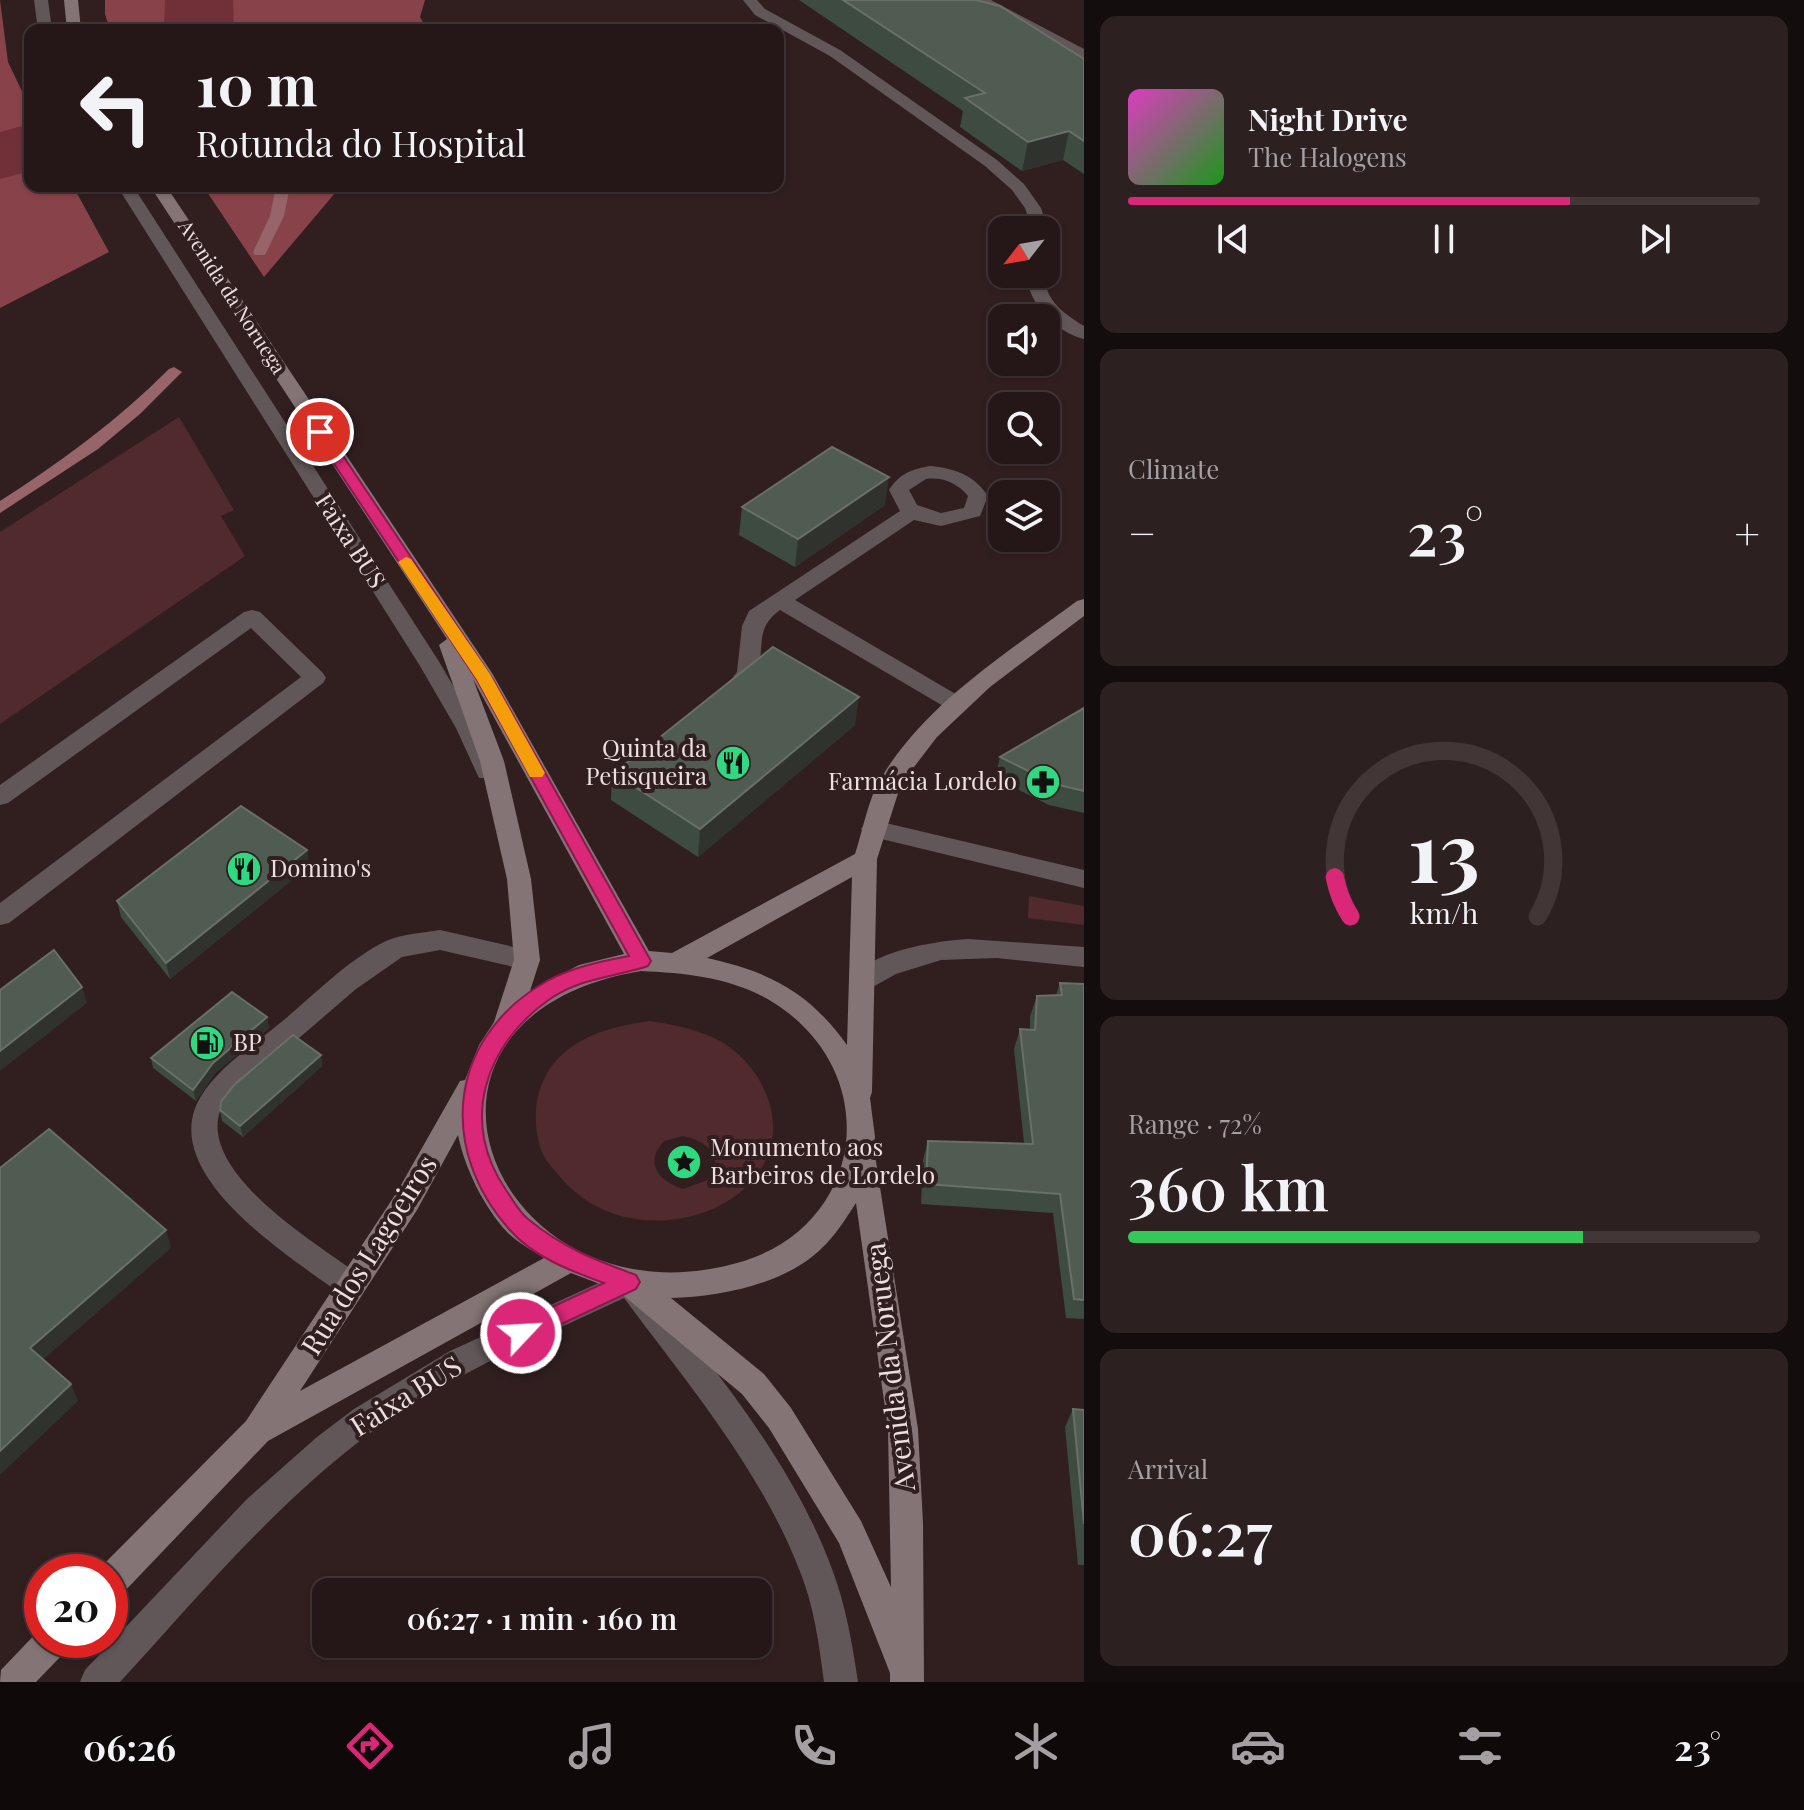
<!DOCTYPE html>
<meta charset="utf-8">
<style>
:root{--surface:#251718;--page:#2d2021;--text:#f1f3f6;--muted:#a39fa2;--line:#423637;--accent:#db2777}
body{margin:0;font-family:"Playfair Display",serif;background:var(--page);color:var(--text);height:100vh;display:flex;flex-direction:column;font-size:30px;white-space:nowrap}
*{box-sizing:border-box;margin:0}
p{font-size:26px;color:var(--muted)}
.icon{flex:none;width:44px;height:44px;fill:none;stroke:currentColor;stroke-width:2;stroke-linecap:round;stroke-linejoin:round}
.map{position:relative;flex:1;overflow:hidden}
.details{display:flex;flex-direction:column;gap:16px;padding:16px;background:#140d0d;width:720px}
.details>*{flex:none}
.banner{position:absolute;left:24px;top:24px;width:760px;height:168px;border-radius:16px;box-shadow:0 2px 6px #0004,0 0 0 2px var(--line);background:#251718;color:var(--text);overflow:hidden}
.needle{width:52px;rotate:239deg}
.controls{position:absolute;left:988px;top:216px;display:grid;gap:16px}
.controls a{display:grid;place-items:center;width:72px;height:72px;border-radius:16px;background:var(--surface);box-shadow:0 2px 6px #0004,0 0 0 2px var(--line);font-size:40px}
.speed{position:absolute;left:24px;top:1554px;display:flex;gap:16px;font-size:40px;font-weight:700;text-align:center}
.speed>*{display:grid;place-content:center;width:104px;height:104px;border-radius:50%;background:var(--surface);box-shadow:0 2px 6px #0004,0 0 0 2px var(--line);line-height:1}
.speed .limit{border:12px solid #d22;background:#fff;color:#111}
.pin{position:absolute;display:grid;place-items:center;width:68px;height:68px;color:#fff;margin:-34px;border:4px solid #fff;border-radius:50%;box-shadow:0 2px 8px #0007}
.me{position:absolute;width:88px;margin:-44px;rotate:65deg;stroke-linejoin:round;filter:drop-shadow(0 0 6px #0008)}
.turn{display:flex;align-items:center;gap:28px;height:168px;padding:0 40px;font-size:36px}
.turn .icon{width:104px;height:104px;stroke-width:2.5}
.turn b{display:block;font-size:56px;line-height:68px}
.big{font-size:60px;font-weight:600;line-height:1.1}
.details .tile{flex:1;display:flex;flex-direction:column;justify-content:center;gap:12px;min-width:0;padding:0 28px;border-radius:16px;background:var(--page)}
.details .dial{align-items:center;gap:0}
.dial svg{height:208px;overflow:visible;fill:none;stroke:var(--line);stroke-width:7;stroke-linecap:round;text-anchor:middle}
.dial text{fill:var(--text);stroke:none}
.song{display:flex;align-items:center;gap:24px}
.cover{width:96px;height:96px;border-radius:12px;background:linear-gradient(135deg,hsl(310 70% 55%),hsl(120 70% 35%))}
.played{height:8px;border-radius:4px;background:linear-gradient(90deg,var(--accent) 70%,var(--line) 70%)}
.keys{display:flex;justify-content:space-around;direction:ltr}
.heat{display:flex;justify-content:space-between;align-items:center;font-size:44px;direction:ltr}
.charge{height:12px;border-radius:6px;background:linear-gradient(90deg,#34c759 72%,var(--line) 0)}
.trip{position:absolute;left:312px;top:1578px;width:460px;height:80px;border-radius:16px;background:var(--surface);box-shadow:0 2px 6px #0004,0 0 0 2px var(--line);font-weight:600;line-height:80px;text-align:center}
.dock{display:flex;height:128px;justify-content:space-around;align-items:center;background:#0f090a;color:var(--muted)}
.dock .icon{width:56px;height:56px}
.dock .current{color:var(--accent)}
.dock b{font-size:36px;color:var(--text)}
main{display:flex;flex:1;min-height:0}
.map>svg:first-child{display:block}
.green{fill:#512a2d;fill-rule:evenodd}
.forest{fill:#88434a}
.lines{fill:none;stroke-linecap:round;stroke-linejoin:round}
.stream{fill:#966469;fill-rule:evenodd}
.river{fill:#712f37;fill-rule:evenodd}
.lane{fill:#615758;fill-rule:evenodd}
.street{fill:#615758;fill-rule:evenodd}
.secondary{fill:#847475;fill-rule:evenodd}
.wall{fill:#3d4b41}
.shaded-wall{fill:#30332d}
.building{fill:#505b52;stroke:#687068;stroke-width:2}
.route{fill:#db2777;stroke:#8e194d;stroke-width:2}
.slow{fill:#f59e0b}
.labels{text-anchor:middle;stroke-width:8;stroke-linejoin:round;paint-order:stroke}
.far-street-label{font-size:20px;fill:#ecdfdf;stroke:#311f20}
.street-label{font-size:24px;fill:#ecdfdf;stroke:#311f20}
.poi-label{font-size:24px;fill:#ecdfdf;stroke:#311f20;text-anchor:start}
.near-street-label{font-size:28px;fill:#ecdfdf;stroke:#311f20}
</style>
<main>
<div class="map">
<svg width="1084" height="1682" viewBox="0 0 1084 1682">
<rect width="100%" height="100%" fill="#311f20"/>
<!-- green -->
<path class="green" d="M 179,417 L 234,510 L 221,516 L 245,556 L 0,724 L 0,532 Z
M 1029,896 L 1084,906 L 1084,925 L 1028,918 Z
M 650,1021 C 675,1025 697,1029 720,1041 C 759,1063 787,1116 766,1160 C 737,1219 652,1236 596,1206 C 575,1195 561,1179 547,1161 C 537,1147 535,1125 536,1109 C 543,1047 596,1028 650,1021 ZM 683,1136 C 701,1140 712,1146 716,1165 L 708,1180 L 683,1189 C 658,1181 644,1163 664,1141 Z"/>
<!-- forest -->
<path class="forest" d="M 0,0 L 8,62 L 30,108 L 30,186 L 73,186 L 109,252 L 0,308 Z
M 105,0 L 425,0 L 420,17 L 428,30 L 110,30 L 105,14 Z
M 203,186 L 341,186 L 264,277 Z"/>
<g class="lines">
<!-- stream -->
<path class="stream" d="M 276,186 L 290,186 L 284,216 L 265,255 L 255,255 L 253,252 L 270,216 Z
M 174,367 L 182,372 L 140,414 L 98,449 L 0,513 L 0,501 C 61,462 118,420 169,369 Z"/>
<!-- river -->
<path class="river" d="M 165,0 L 233,0 L 234,30 L 164,30 Z
M 30,124 L 30,171 L 0,179 L 0,132 Z"/>
<!-- lane -->
<path class="lane" d="M 34,0 L 48,0 L 52,30 L 38,30 Z
M 743,0 L 757,0 L 765,9 L 840,50 L 997,160 L 1024,184 L 1041,208 L 1048,230 L 1046,233 L 1046,230 L 1032,230 L 1025,208 L 1012,190 L 985,166 L 830,56 L 755,15 Z
M 973,0 L 991,0 L 1084,49 L 1084,59 Z
M 117,186 L 133,186 L 438,660 L 478,728 L 499,772 L 495,778 L 479,778 L 456,728 L 420,666 Z
M 1027,274 L 1045,274 C 1044,300 1063,313 1084,326 L 1084,339 C 1056,332 1027,303 1027,274 Z
M 931,466 C 956,469 974,475 988,496 L 980,516 L 941,526 L 914,520 L 795,600 L 966,700 L 969,705 L 966,710 L 950,710 L 780,610 C 746,634 776,660 743,694 L 727,694 L 724,689 L 737,672 L 742,626 L 749,611 L 900,511 L 889,490 C 900,473 912,469 931,466 ZM 926,479 C 943,477 957,483 968,496 L 964,508 L 941,513 L 917,505 L 909,490 Z
M 252,610 L 260,612 L 323,673 L 326,678 L 323,683 L 9,923 L 0,925 L 0,903 L 301,677 L 251,628 L 8,803 L 0,805 L 0,785 L 244,612 Z
M 440,930 L 527,950 L 536,953 L 540,960 L 536,967 L 527,970 L 440,950 L 402,957 L 356,989 L 234,1094 C 229,1100 222,1107 219,1114 C 203,1177 319,1245 361,1276 L 366,1285 L 361,1294 L 351,1298 L 341,1294 C 290,1257 156,1174 200,1098 C 218,1066 257,1043 285,1019 C 316,993 349,959 386,941 C 401,934 423,933 440,930 Z
M 629,1269 L 639,1273 C 711,1366 791,1458 832,1569 C 846,1606 852,1643 858,1682 L 824,1682 C 819,1644 814,1605 799,1569 C 760,1469 688,1384 624,1298 C 539,1338 452,1374 376,1429 C 278,1500 201,1594 120,1682 L 80,1682 L 85,1670 L 247,1499 L 317,1437 L 354,1409 L 450,1351 Z"/>
<!-- street -->
<path class="street" d="M 873,820 L 1084,870 L 1084,888 L 865,835 L 861,829 L 865,823 Z
M 968,939 L 1084,947 L 1084,967 L 997,958 L 941,960 L 896,974 L 862,993 L 853,990 L 849,983 C 866,951 936,941 968,939 Z"/>
<!-- secondary -->
<path class="secondary" d="M 64,0 L 78,0 L 81,30 L 67,30 Z
M 150,186 L 166,186 L 492,673 L 649,951 L 672,953 L 855,854 C 863,830 868,799 881,778 C 927,702 1007,653 1077,601 L 1084,599 L 1084,616 L 990,687 L 937,737 L 901,784 L 877,859 L 872,1092 L 870,1098 L 875,1137 L 874,1149 L 918,1429 L 923,1523 L 924,1682 L 890,1682 L 890,1673 L 839,1543 L 769,1428 L 742,1394 L 618,1291 L 571,1273 L 268,1441 L 122,1594 L 110,1598 L 110,1572 L 98,1570 L 246,1421 L 397,1192 L 460,1081 L 465,1080 L 479,1045 L 494,1022 L 514,960 L 507,879 L 480,761 L 439,645 L 447,639 ZM 473,679 L 624,954 L 579,965 L 530,991 L 540,960 L 531,879 L 504,761 ZM 852,877 L 847,1045 C 809,992 770,972 707,958 ZM 641,971 C 687,973 735,978 774,1003 C 886,1074 865,1228 737,1263 C 496,1330 364,1018 641,971 ZM 458,1135 C 465,1169 484,1207 507,1232 C 518,1243 532,1250 544,1258 L 300,1391 L 417,1210 ZM 856,1203 L 888,1429 L 891,1587 L 861,1521 L 791,1408 L 764,1374 L 671,1298 C 720,1297 786,1284 822,1248 C 836,1235 846,1218 856,1203 Z
M 41,1628 L 42,1640 L 70,1640 L 65,1652 L 36,1682 L 0,1682 L 1,1670 Z"/>
</g>
<!-- wall -->
<path class="wall" d="M 799,0 L 976,0 L 1084,59 L 1084,174 L 1063,160 L 1022,171 L 960,127 L 963,111 Z
M 885,505 L 795,567 L 739,535 L 742,507 Z
M 1084,708 L 1084,813 L 1049,805 L 995,778 L 1000,757 Z
M 855,725 L 698,857 L 611,800 L 612,772 L 634,758 Z
M 307,850 L 309,866 L 170,979 L 121,917 L 117,901 Z
M 1060,983 L 1084,984 L 1084,1319 L 1066,1318 L 1053,1213 L 921,1204 L 923,1160 L 928,1141 L 1024,1143 L 1014,1049 L 1020,1029 L 1030,1030 L 1030,1016 L 1037,996 L 1056,995 Z
M 267,1017 L 269,1028 L 215,1073 L 196,1101 L 153,1068 L 151,1058 Z
M 321,1055 L 322,1066 L 243,1137 L 222,1121 L 220,1110 Z
M 1073,1409 L 1084,1410 L 1084,1565 L 1078,1565 L 1065,1427 Z"/>
<!-- shaded-wall -->
<path class="shaded-wall" d="M 1069,131 L 1063,160 L 1022,171 L 1028,142 Z
M 889,477 L 885,505 L 795,567 L 798,539 Z
M 859,697 L 855,725 L 698,857 L 700,829 Z
M 307,850 L 309,866 L 170,979 L 166,963 Z
M 82,987 L 87,1003 L 0,1071 L 0,1051 Z
M 267,1017 L 269,1028 L 215,1073 L 196,1101 L 193,1090 L 213,1063 Z
M 321,1055 L 322,1066 L 243,1137 L 240,1126 Z
M 166,1230 L 171,1248 L 37,1365 L 30,1348 Z
M 71,1384 L 78,1401 L 0,1475 L 0,1451 Z"/>
<!-- building -->
<path class="building" d="M 843,0 L 976,0 L 1000,6 L 1084,59 L 1084,141 L 1069,131 L 1028,142 L 965,98 L 985,93 Z
M 832,447 L 889,477 L 798,539 L 742,507 Z
M 773,647 L 859,697 L 700,829 L 612,772 L 634,758 Z
M 1084,708 L 1084,791 L 1055,784 L 1000,757 Z
M 241,806 L 307,850 L 166,963 L 117,901 Z
M 54,950 L 82,987 L 0,1051 L 0,990 Z
M 1060,983 L 1084,984 L 1084,1300 L 1074,1299 L 1060,1194 L 926,1184 L 928,1141 L 1033,1144 L 1020,1029 L 1035,1030 L 1037,996 L 1062,995 Z
M 232,992 L 267,1017 L 213,1063 L 193,1090 L 151,1058 Z
M 293,1035 L 321,1055 L 240,1126 L 220,1110 L 221,1102 L 234,1085 Z
M 49,1129 L 166,1230 L 30,1348 L 71,1384 L 0,1451 L 0,1168 Z
M 1073,1409 L 1084,1410 L 1084,1524 Z"/>
<!-- route -->
<path class="route" d="M 320,428 L 327,432 L 492,678 L 651,961 L 648,966 C 615,977 580,978 550,999 C 485,1044 459,1122 506,1190 C 513,1200 519,1212 528,1219 C 563,1248 595,1260 636,1275 L 640,1282 L 636,1289 L 521,1343 L 513,1340 L 509,1333 L 513,1325 L 604,1283 C 571,1271 533,1257 509,1229 C 440,1151 447,1045 537,987 C 564,969 597,962 629,956 L 477,680 L 313,432 Z"/>
<!-- slow -->
<path class="slow" d="M 406,557 L 411,559 L 490,674 L 545,773 L 542,777 L 530,777 L 477,680 L 398,562 Z"/>
<!-- icons -->
<defs>
<g id="restaurant-disc" transform="scale(1.8)"><circle r="9.5" fill="#31d882" stroke="#311f20"/><path d="M-5-6h1v4h1v-4h1v4h1v-4h1v5L-1.5 .5V6h-2V.5L-5-1ZM5-6V6H3V1.5H1.5Q1.5-4 5-6Z" fill="#111"/></g>
<g id="pharmacy-disc" transform="scale(1.8)"><circle r="9.5" fill="#31d882" stroke="#311f20"/><path d="M-2-6h4v4h4v4h-4v4h-4v-4h-4v-4h4Z" fill="#111"/></g>
<g id="fuel-disc" transform="scale(1.8)"><circle r="9.5" fill="#31d882" stroke="#311f20"/><path d="M-5.5-6h7V0h2V4h1.3V-2.5L3-4.5l.8-.8L6-3V5H2.5V1h-1V6h-7ZM-4.2-4.7v3.2H.2V-4.7Z" fill="#111"/></g>
<g id="sight-disc" transform="scale(1.8)"><circle r="9.5" fill="#31d882" stroke="#311f20"/><path d="M0-6L1.8-2.2L6-1.7L2.9 1.2L3.7 5.4L0 3.3L-3.7 5.4L-2.9 1.2L-6-1.7L-1.8-2.2Z" fill="#111"/></g>
</defs>
<g fill-rule="evenodd">
<use href="#restaurant-disc" x="733" y="763"/>
<use href="#pharmacy-disc" x="1043" y="782"/>
<use href="#restaurant-disc" x="244" y="869"/>
<use href="#fuel-disc" x="207" y="1043"/>
<use href="#sight-disc" x="684" y="1162"/>
</g>
<g class="labels">
<!-- far-street labels -->
<g class="far-street-label">
<text transform="translate(232 297) rotate(57)" y="7">Avenida da Noruega</text>
</g>
<!-- street labels -->
<g class="street-label">
<text transform="translate(350 541) rotate(57)" y="8">Faixa BUS</text>
</g>
<!-- poi labels -->
<g class="poi-label">
<text x="707" y="757" text-anchor="end">Quinta da<tspan x="707" dy="28">Petisqueira</tspan></text>
<text x="1017" y="790" text-anchor="end">Farmácia Lordelo</text>
<text x="270" y="877">Domino's</text>
<text x="233" y="1051">BP</text>
<text x="710" y="1156">Monumento aos<tspan x="710" dy="28">Barbeiros de Lordelo</tspan></text>
</g>
<!-- near-street labels -->
<g class="near-street-label">
<text transform="translate(369 1255) rotate(-58)" y="10">Rua dos Lagoeiros</text>
<text transform="translate(890 1367) rotate(-97)" y="10">Avenida da Noruega</text>
<text transform="translate(406 1396) rotate(-32)" y="10">Faixa BUS</text>
</g>
</g>
</svg>
<div class="controls">
<a><svg class="needle" viewBox="-14 -14 28 28"><path d="M0-13l5 13h-10z" fill="#e53935"/><path d="M0 13l5-13h-10z" fill="#a39fa2"/></svg></a>
<a><svg class="icon" aria-label="sound" viewBox="0 0 24 24"><path d="M4 9h4l5-4v14l-5-4H4zM17 9q2 3 0 6"/></svg></a>
<a><svg class="icon" aria-label="search" viewBox="0 0 24 24"><circle cx="10" cy="10" r="6"/><path d="M15 15l6 6"/></svg></a>
<a><svg class="icon" aria-label="layers" viewBox="0 0 24 24"><path d="M12 4l9 5-9 5-9-5zM3 14l9 5 9-5"/></svg></a>
</div>
<div class="speed"><div class="limit">20</div></div>
<div class="pin" style="left:320px;top:432px;background:#d93025"><svg class="icon" aria-label="arrive" viewBox="0 0 24 24"><path d="M6 21V4h12l-3 4 3 4H6"/></svg></div>
<svg class="me" style="left:521px;top:1333px" viewBox="-20 -20 40 40"><circle r="17" fill="#db2777" stroke="#fff" stroke-width="3"/><path d="M0-11L8 9 0 5-8 9z" fill="#fff"/></svg>
<div class="trip">06:27 · 1 min · 160 m</div>
<div class="banner">
<div class="turn"><svg class="icon" aria-label="left" viewBox="0 0 24 24"><path d="M17 20v-9H6M10 6l-5 5 5 5"/></svg><div><b>10 m</b>Rotunda do Hospital</div></div>
</div>
</div>
<section class="details">
<div class="tile">
<div class="song"><i class="cover"></i><div><b>Night Drive</b><p>The Halogens</p></div></div>
<div class="played"></div>
<div class="keys"><svg class="icon" aria-label="previous" viewBox="0 0 24 24"><path d="M18 5L8 12l10 7zM5 5v14"/></svg><svg class="icon" aria-label="pause" viewBox="0 0 24 24"><path d="M8 5v14M16 5v14"/></svg><svg class="icon" aria-label="next" viewBox="0 0 24 24"><path d="M6 5l10 7-10 7zM19 5v14"/></svg></div>
</div>
<div class="tile"><p>Climate</p>
<div class="heat"><a>−</a><b class="big">23°</b><a>+</a></div>
</div>
<div class="tile dial"><svg viewBox="0 0 100 80">
<path d="M14 69A42 42 0 1 1 86 69"/>
<path d="M14 69A42 42 0 0 1 8 54" stroke="#db2777"/>
<text x="50" y="56" font-size="32" font-weight="700">13</text>
<text x="50" y="72" font-size="11">km/h</text>
</svg></div>
<div class="tile"><p>Range · 72%</p><b class="big">360 km</b><div class="charge"></div></div>
<div class="tile"><p>Arrival</p><b class="big">06:27</b></div>
</section>
</main>
<nav class="dock">
<b>06:26</b>
<svg class="icon current" aria-label="directions" viewBox="0 0 24 24"><path d="M12 3l9 9-9 9-9-9zM9 14v-3h6M13 9l2 2-2 2"/></svg>
<svg class="icon" aria-label="music" viewBox="0 0 24 24"><path d="M9 18V5l10-2v13"/><circle cx="6" cy="18" r="3"/><circle cx="16" cy="16" r="3"/></svg>
<svg class="icon" aria-label="phone" viewBox="0 0 24 24"><path d="M5 4h4l2 5-3 2q2 4 5 5l2-3 5 2v4C11 20 4 13 5 4z"/></svg>
<svg class="icon" aria-label="climate" viewBox="0 0 24 24"><path d="M12 3v18M4 7l16 10M4 17L20 7"/></svg>
<svg class="icon" aria-label="car" viewBox="0 0 24 24"><path d="M5 17H2v-5l4-1 3-4h7l3 4 3 1v5h-3M9 17h6M6 11h13"/><circle cx="7" cy="17" r="2"/><circle cx="17" cy="17" r="2"/></svg>
<svg class="icon" aria-label="filters" viewBox="0 0 24 24"><path d="M4 7h16M4 17h16"/><circle cx="9" cy="7" r="2"/><circle cx="15" cy="17" r="2"/></svg>
<b>23°</b>
</nav>
